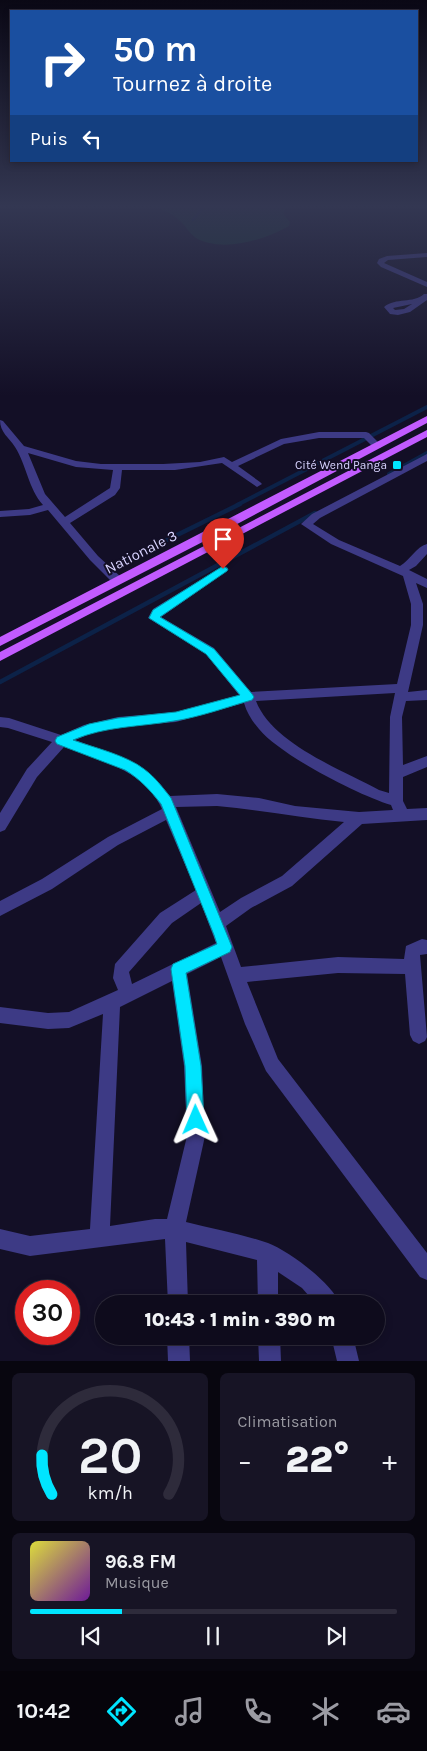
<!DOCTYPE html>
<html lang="fr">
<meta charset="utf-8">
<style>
:root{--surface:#0e0b1c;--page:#171425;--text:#f1f3f6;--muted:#9b9ba3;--line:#2e2b3b;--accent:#00e5ff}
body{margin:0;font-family:Karla,sans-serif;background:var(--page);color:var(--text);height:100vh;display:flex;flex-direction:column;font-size:19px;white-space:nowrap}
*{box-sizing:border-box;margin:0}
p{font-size:16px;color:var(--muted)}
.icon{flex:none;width:28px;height:28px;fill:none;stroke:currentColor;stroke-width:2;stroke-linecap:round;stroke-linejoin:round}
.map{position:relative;height:1361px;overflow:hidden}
.side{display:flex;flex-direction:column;gap:12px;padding:12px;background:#08060f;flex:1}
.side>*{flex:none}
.banner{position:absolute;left:10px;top:10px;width:408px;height:152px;border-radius:0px;box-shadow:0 2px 8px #0003,0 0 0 1px var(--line);background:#1a4fa0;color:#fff;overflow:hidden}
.speed{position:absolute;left:15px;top:1280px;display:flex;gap:10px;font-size:25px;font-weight:700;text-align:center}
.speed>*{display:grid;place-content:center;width:65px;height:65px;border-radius:50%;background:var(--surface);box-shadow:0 2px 8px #0003,0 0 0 1px var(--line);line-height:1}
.speed .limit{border:8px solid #d22;background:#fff;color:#111}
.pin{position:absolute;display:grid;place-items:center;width:42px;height:42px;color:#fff;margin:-51px -21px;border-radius:50% 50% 50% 0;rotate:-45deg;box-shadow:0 0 5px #0007}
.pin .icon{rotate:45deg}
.me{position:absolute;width:55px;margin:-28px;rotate:359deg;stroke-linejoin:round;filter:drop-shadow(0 0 4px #0008)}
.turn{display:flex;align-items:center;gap:18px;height:105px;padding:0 20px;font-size:22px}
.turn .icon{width:65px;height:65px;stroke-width:2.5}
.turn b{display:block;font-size:35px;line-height:42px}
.then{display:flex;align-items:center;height:48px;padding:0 20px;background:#0003;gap:10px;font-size:19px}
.big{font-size:38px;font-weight:800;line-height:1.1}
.side .tile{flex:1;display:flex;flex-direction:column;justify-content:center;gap:8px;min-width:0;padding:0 18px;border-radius:8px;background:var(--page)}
.side .dial{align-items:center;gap:0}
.dial svg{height:130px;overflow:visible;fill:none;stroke:var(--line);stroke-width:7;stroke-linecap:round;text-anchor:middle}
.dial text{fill:var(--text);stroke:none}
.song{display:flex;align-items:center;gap:15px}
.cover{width:60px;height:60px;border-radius:8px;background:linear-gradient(135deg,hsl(60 70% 55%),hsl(280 70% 35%))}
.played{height:5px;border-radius:2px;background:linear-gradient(90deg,var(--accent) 25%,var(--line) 25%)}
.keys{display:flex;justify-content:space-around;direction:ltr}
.heat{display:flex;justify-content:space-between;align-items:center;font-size:28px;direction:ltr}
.side .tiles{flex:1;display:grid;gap:12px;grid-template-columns:1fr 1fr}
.tile:last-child{grid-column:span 2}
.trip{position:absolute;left:95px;top:1295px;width:290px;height:50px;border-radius:25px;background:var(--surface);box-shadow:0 2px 8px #0003,0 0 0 1px var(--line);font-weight:800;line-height:50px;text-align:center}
.tabs{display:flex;height:80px;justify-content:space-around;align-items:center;background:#06040b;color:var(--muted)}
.tabs .icon{width:35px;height:35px}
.tabs .on{color:var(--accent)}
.tabs b{font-size:22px;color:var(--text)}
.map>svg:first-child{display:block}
.green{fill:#12302f}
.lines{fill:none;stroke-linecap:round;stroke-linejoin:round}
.stream-far2{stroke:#0c2248;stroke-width:2.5}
.stream-far1{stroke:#0c2248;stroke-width:4}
.stream{stroke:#0c2248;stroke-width:4.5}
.minor{fill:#3d3a85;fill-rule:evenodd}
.major{fill:#c25bff;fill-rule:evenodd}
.route{fill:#00e5ff;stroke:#0095a6}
.poi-dot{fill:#00e5ff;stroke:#130f26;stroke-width:2}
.labels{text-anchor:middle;stroke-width:4;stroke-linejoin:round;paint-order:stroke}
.far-poi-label{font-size:12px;fill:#d9d4ff;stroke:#130f26;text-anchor:end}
.street-label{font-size:15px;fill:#d9d4ff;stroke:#130f26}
</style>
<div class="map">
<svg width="427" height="1361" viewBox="0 0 427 1361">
<rect width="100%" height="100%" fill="#130f26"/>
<!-- green -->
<path class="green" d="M 153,206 L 292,206 L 284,210 L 284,215 L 290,222 L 289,226 C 265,240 222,253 196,238 C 189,233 186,226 180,221 C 172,213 163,210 153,206 Z"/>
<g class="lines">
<!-- stream-far2 -->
<path class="stream-far2" d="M 193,220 L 203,207 L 208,206"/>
<!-- stream-far1 -->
<path class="stream-far1" d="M 389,474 L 427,453
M 237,505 L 427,407"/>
<!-- stream -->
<path class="stream" d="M 108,569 L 240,504
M 0,682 L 315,513"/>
<!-- minor -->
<path class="minor" d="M 427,253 L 427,257 L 388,260 L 384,263 L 427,282 L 427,287 L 381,267 L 377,263 L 379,259 L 387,256 Z
M 424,294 L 427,294 L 427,300 L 410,312 L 398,315 L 390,314 L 384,307 C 396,297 413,304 424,294 ZM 412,304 L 404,309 L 395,310 L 393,308 Z
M 0,420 L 3,421 L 24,446 L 76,461 L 101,464 L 163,464 L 200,462 L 224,457 L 232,462 L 281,439 L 319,432 L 366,432 L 369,433 L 382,446 L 380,448 L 374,448 L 364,438 L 319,438 L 284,444 L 238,466 L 260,482 L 262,484 L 257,487 L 222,463 L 175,470 L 122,470 L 120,488 L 115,495 L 70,523 L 98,556 L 122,578 L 124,581 L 118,585 L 114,584 L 90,560 L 48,510 L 30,515 L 0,517 L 0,511 L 29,509 L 43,505 C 28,488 27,466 15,447 C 9,437 0,433 0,420 ZM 28,453 L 76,467 L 113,470 L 110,488 L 65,517 L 45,494 Z
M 427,454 L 427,461 L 320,518 L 313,524 L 339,540 L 400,566 C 410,560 416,547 427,544 L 427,554 L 416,566 L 409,570 L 427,579 L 427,588 L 416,583 L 423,604 L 423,625 L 408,692 L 427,690 L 427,700 L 406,701 L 402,717 L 403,765 L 427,756 L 427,767 L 403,777 L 403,801 L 407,809 L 427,808 L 427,820 L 362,824 L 292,886 L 251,908 L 226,926 L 241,967 L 338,957 L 404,959 L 406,946 L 422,939 L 427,940 L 427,954 L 420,955 L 427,1037 L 425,1041 L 419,1044 L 413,1041 L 410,1035 L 405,974 L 338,973 L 247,982 L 278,1059 L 427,1253 L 427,1280 L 420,1277 L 266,1071 L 245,1024 L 221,957 L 187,974 L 202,1066 L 205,1136 L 186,1222 C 213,1229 242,1234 268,1243 C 289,1251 332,1283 340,1304 L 316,1304 L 302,1288 L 278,1272 L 278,1304 L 258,1304 L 257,1260 L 186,1242 L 188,1304 L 168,1304 L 165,1239 L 30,1256 L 0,1249 L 0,1229 L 30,1236 L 90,1229 L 103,1014 L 69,1028 L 48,1029 L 0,1023 L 0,1007 L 48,1013 L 69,1012 L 118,990 L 113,978 L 115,964 L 160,913 L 196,890 L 166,820 L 118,845 L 52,889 L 0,916 L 0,901 L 42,879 L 108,837 L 162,809 C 144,770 100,760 64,747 L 37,777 L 5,830 L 0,832 L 0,813 L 27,769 L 52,742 L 8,728 L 0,727 L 0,717 L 9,718 L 61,735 L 84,725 L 118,717 L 176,712 L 239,695 L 206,654 L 148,618 L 153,609 L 223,566 L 227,567 L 228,569 L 227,571 L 161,617 L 214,648 L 251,692 L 397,684 L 411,625 L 411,604 L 403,576 L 331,544 L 301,524 L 312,514 ZM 395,693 L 390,717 L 389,793 L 379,790 C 340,769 272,743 256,701 ZM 244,703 C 247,713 252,721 259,729 C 280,755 358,795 391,805 L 393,810 L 359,812 L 295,806 L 259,798 L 217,794 L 170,796 C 142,759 117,756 75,740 L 92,733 L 118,727 L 176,722 ZM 217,806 C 260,810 301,818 344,822 L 282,876 L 241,898 L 220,912 L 176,807 ZM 201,903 L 216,943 L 132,984 L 129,972 L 172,923 ZM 172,981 L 184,1066 L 187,1136 L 167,1219 L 155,1219 L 110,1226 L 120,1007 Z
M 167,1336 L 189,1336 L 190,1361 L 168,1361 Z
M 258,1336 L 280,1336 L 281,1361 L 259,1361 Z
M 331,1336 L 353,1336 L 359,1361 L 337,1361 Z"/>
<!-- major -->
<path class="major" d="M 427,416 L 427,423 L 224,531 L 0,646 L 0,637 Z
M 427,430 L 427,437 L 0,661 L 0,652 Z"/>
</g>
<!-- sky -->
<linearGradient id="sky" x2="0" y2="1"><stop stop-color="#0a0815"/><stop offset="0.52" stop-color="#333752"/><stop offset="1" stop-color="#333752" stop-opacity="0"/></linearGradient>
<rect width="427" height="396" fill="url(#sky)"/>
<!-- route -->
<path class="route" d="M 223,566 L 228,569 L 227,571 L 160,617 L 214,649 L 252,694 L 254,697 L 252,700 C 227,707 200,717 174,721 C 139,727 106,726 73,740 C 95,748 126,755 144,769 C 155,777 163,788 171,798 L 232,947 L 230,952 L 186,973 L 201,1066 L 204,1120 L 201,1126 L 196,1129 L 190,1126 L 187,1120 L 185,1066 L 171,969 L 173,964 L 217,944 L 214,935 L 161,804 C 151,791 140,779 125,770 L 57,744 L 55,741 L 57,737 L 89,724 L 118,718 L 176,712 L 240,695 L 206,654 L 149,618 L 153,610 Z"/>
<!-- markers -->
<rect class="poi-dot" x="392" y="460" width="10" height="10" rx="2.5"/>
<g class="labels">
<!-- far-poi labels -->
<g class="far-poi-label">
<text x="387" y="469">Cité Wend Panga</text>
</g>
<!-- street labels -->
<g class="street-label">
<text transform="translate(141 552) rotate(-27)" y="5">Nationale 3</text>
</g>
</g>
</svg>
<div class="speed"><div class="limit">30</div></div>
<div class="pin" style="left:223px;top:569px;background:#d93025"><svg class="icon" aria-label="arrive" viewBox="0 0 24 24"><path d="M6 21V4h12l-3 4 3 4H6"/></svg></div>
<svg class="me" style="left:196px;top:1120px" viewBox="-20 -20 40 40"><path d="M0-17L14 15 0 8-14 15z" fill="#00e5ff" stroke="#fff" stroke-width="4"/></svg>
<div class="trip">10:43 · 1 min · 390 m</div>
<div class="banner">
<div class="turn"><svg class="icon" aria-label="right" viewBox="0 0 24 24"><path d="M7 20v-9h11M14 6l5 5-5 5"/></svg><div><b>50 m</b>Tournez à droite</div></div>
<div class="then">Puis<svg class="icon" aria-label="left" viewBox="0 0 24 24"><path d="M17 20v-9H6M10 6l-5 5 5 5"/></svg></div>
</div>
</div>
<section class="side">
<div class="tiles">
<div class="tile dial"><svg viewBox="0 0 100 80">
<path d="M14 69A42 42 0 1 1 86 69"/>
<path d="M14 69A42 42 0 0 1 8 45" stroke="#00e5ff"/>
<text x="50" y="56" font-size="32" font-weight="700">20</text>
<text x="50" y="72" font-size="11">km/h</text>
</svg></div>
<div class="tile"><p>Climatisation</p>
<div class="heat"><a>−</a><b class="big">22°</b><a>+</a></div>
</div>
<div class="tile">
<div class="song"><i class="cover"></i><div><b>96.8 FM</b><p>Musique</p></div></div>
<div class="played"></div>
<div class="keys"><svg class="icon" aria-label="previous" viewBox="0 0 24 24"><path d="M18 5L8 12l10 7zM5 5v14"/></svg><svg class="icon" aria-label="pause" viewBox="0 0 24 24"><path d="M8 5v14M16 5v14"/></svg><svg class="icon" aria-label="next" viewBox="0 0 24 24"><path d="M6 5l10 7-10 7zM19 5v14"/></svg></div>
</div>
</div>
</section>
<nav class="tabs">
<b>10:42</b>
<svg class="icon on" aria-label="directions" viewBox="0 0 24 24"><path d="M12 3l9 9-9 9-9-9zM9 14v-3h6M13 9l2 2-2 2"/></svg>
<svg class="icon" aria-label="music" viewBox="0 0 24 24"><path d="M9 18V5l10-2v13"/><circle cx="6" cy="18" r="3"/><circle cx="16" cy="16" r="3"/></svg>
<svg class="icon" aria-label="phone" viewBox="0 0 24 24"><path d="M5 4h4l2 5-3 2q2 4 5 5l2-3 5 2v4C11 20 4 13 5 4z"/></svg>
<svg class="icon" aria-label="climate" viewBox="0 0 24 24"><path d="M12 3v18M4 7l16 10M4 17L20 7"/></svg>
<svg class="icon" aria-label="car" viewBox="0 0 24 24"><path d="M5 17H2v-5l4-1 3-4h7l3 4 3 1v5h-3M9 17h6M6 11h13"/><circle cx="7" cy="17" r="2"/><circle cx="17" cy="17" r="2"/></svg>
</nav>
